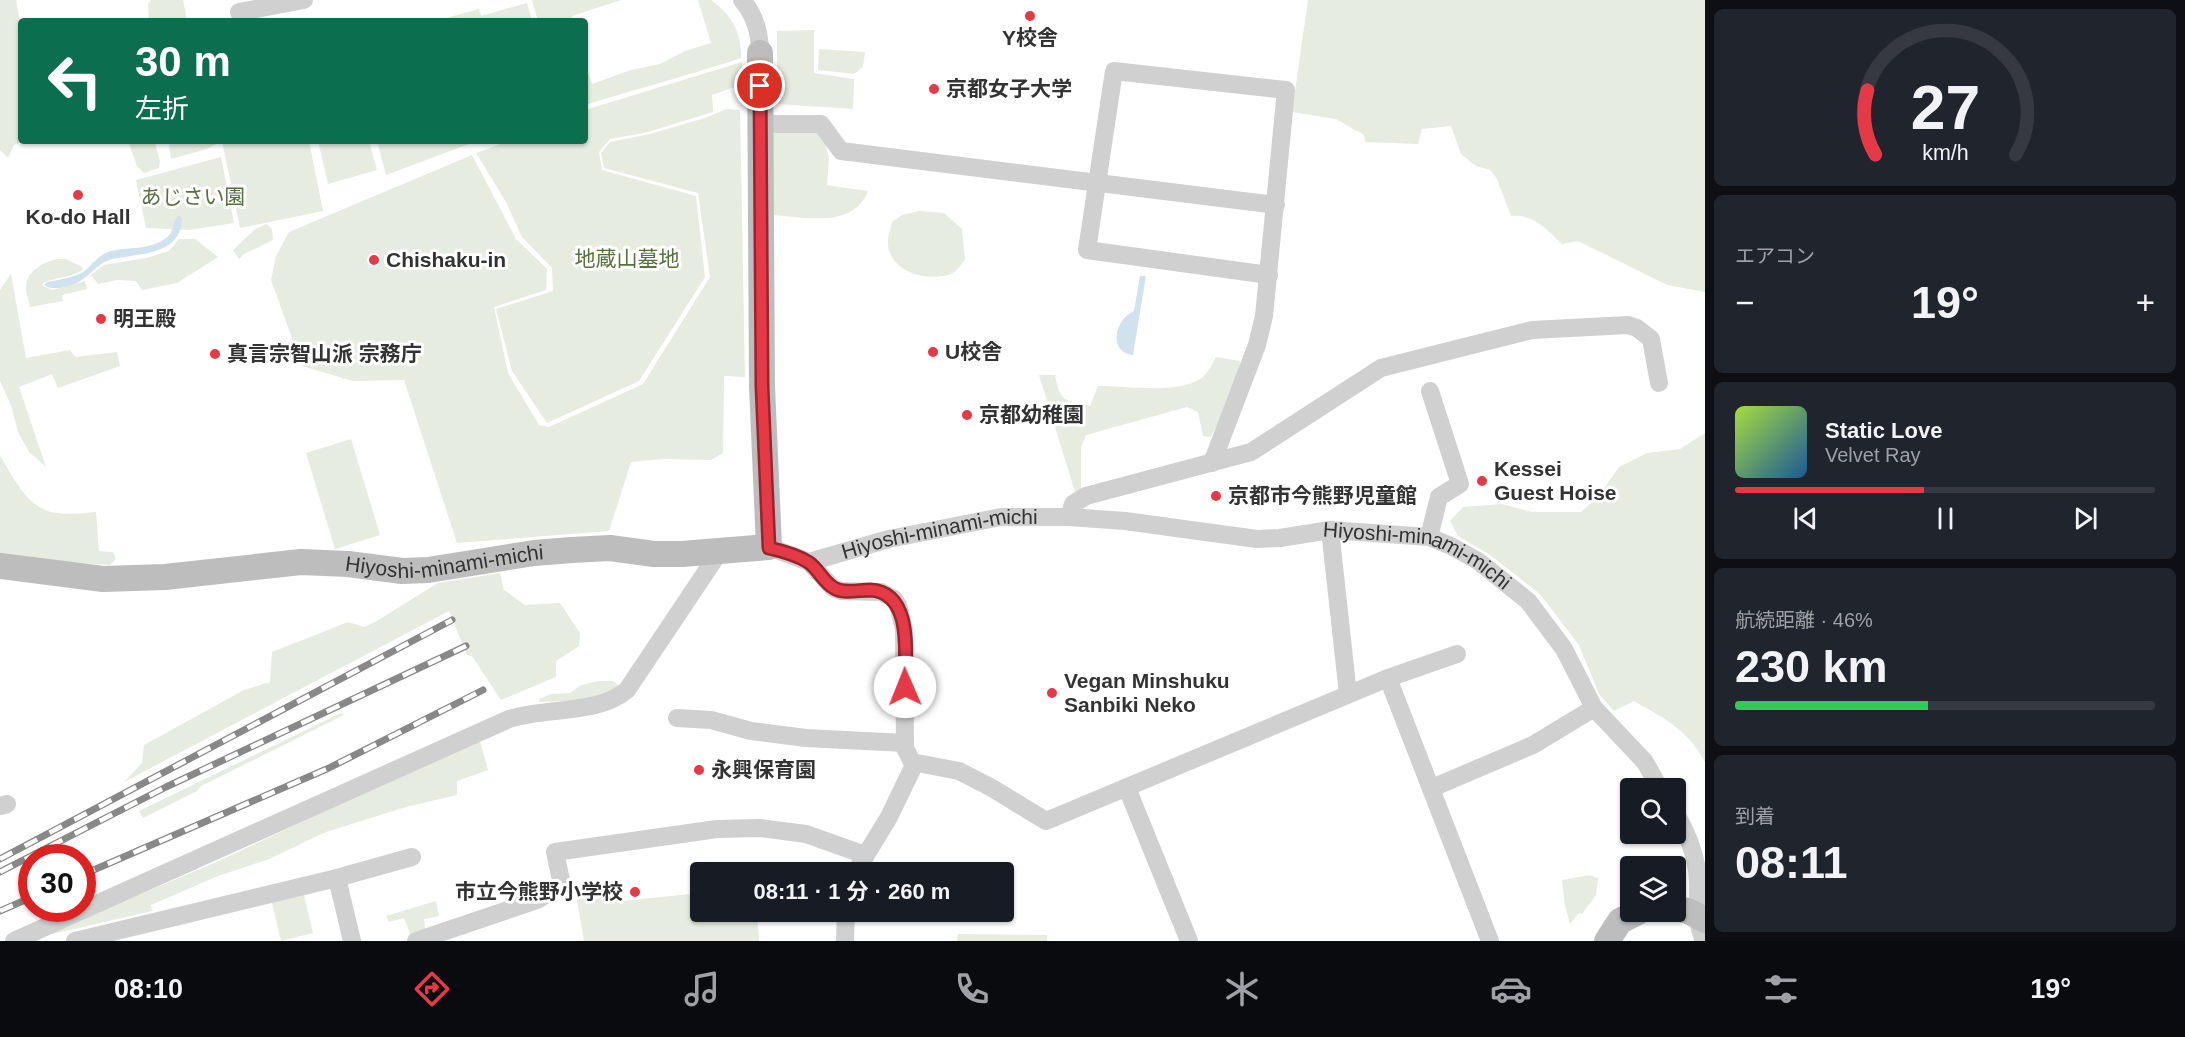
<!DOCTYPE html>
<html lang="ja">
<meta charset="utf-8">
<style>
:root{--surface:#171b24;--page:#20242c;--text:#f1f3f6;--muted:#9ea1a6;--line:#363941;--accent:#e63946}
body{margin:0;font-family:Helvetica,"Noto Sans JP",sans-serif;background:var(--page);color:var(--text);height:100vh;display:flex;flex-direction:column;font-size:22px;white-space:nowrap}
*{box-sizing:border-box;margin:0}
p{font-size:20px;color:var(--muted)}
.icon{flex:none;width:33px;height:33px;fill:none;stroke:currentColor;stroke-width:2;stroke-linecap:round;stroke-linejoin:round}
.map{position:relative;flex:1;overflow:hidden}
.side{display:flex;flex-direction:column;gap:9px;padding:9px;background:#0d0f14;width:480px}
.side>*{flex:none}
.banner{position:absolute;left:18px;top:18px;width:570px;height:126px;border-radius:6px;box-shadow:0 2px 4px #0004;background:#0b6e4f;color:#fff;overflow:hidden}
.buttons{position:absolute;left:1620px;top:778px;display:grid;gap:12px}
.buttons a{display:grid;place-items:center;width:66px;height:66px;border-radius:6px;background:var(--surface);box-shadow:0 2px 4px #0004;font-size:30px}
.speed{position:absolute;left:18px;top:844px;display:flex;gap:12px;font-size:30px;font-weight:700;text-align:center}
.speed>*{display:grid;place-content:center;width:78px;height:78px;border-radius:50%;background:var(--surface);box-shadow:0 2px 4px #0004;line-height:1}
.speed .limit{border:9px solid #d22;background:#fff;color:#111}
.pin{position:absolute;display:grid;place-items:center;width:51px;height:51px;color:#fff;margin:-26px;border:3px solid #fff;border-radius:50%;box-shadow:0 2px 6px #0007}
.me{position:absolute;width:66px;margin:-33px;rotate:359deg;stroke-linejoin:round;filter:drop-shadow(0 0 4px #0008)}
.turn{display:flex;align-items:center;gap:21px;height:126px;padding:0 18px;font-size:27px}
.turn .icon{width:78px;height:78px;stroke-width:2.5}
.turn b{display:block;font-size:42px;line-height:51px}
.big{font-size:45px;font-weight:700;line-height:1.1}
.side .widget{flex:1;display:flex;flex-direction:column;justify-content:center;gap:9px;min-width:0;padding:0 21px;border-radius:9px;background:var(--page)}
.side .dial{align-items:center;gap:0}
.dial svg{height:156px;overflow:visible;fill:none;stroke:var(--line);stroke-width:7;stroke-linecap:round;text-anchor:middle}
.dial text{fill:var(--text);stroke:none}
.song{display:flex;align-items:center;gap:18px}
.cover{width:72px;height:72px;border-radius:9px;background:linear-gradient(135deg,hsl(80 70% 55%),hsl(210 70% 35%))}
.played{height:6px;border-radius:3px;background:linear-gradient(90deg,var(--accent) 45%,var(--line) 45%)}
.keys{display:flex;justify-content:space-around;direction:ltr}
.heat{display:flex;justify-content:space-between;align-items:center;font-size:33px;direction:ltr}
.charge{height:9px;border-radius:4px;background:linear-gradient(90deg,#34c759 46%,var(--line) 0)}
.trip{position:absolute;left:690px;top:862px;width:324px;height:60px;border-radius:6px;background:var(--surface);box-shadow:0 2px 4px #0004;font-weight:700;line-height:60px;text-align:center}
.menu{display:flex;height:96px;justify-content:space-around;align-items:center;background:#090b0e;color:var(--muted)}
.menu .icon{width:42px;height:42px}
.menu .active{color:var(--accent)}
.menu b{font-size:27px;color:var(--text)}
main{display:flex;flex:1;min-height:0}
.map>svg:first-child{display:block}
.green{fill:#e6ecdf}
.water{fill:#cfe2ee}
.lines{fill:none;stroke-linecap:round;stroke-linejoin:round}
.street{stroke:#d0d0d0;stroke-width:18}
.secondary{stroke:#bdbdbd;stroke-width:26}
.rail-casing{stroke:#888;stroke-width:7}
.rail{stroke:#fff;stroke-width:4.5;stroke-dasharray:14;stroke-linecap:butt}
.route-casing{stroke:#96252e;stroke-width:15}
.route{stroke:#e63946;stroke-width:10}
.poi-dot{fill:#e63946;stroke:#fff;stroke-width:2}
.labels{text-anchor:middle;stroke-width:6;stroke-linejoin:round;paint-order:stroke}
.poi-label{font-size:21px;font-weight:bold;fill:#333;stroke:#fff;text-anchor:start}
.park-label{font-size:21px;fill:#56703f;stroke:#fff}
.street-label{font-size:21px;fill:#333;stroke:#fff}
</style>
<main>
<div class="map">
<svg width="1705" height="941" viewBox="0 0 1705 941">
<rect width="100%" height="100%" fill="#fff"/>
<!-- green -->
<path class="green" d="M 0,0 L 16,0 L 21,27 L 21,141 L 23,141 L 14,145 L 8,158 L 0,150 Z
M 151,0 L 183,0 L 187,21 L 149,21 L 148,4 Z
M 532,0 L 621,0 L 572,16 L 573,21 L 538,21 Z
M 698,0 L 711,0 C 732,15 742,33 741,58 C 690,75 637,89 585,105 L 585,64 L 592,84 L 631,70 L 660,64 L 685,51 L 711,43 Z
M 1308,0 L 1705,0 L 1705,292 L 1667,285 L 1578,241 L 1562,244 C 1546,229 1535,214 1511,216 L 1497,179 L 1490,170 L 1476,166 L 1461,154 L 1451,126 L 1422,129 L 1418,144 L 1365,142 L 1364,135 L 1336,119 L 1292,112 Z
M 527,3 L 532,21 L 435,21 L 479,9 L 481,16 Z
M 814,30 L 814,73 L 854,79 L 853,109 L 777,104 L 777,31 Z
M 819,49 L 865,52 L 863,67 L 854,74 L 818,70 Z
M 742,62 L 743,84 L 712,95 L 713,112 L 648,132 L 610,139 L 599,152 L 602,170 L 696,196 L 705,277 L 639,381 L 547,423 L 512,371 L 496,309 L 553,291 L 552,268 L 522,237 L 506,202 L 476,153 L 509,141 L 585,141 L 585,110 Z
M 726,109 L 740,110 L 745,377 L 724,376 L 723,453 L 711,460 L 663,459 L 631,462 L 609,531 L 457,543 L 404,380 L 353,381 L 302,366 L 271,280 L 276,256 L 289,232 L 472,155 L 516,239 L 547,269 L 546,290 L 494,307 L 508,373 L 539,425 L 549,427 L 643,384 L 710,277 L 698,193 L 604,168 L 601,153 L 610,142 L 650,134 L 705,118 Z
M 769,127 L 813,132 L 823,135 L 829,158 L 827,185 L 868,191 C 853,229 805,217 772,215 Z
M 128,141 L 157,141 L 155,143 L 160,161 L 159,168 L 144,173 L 137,166 Z
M 178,141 L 220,141 L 220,142 L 207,149 L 171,159 L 169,145 Z
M 222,141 L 309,141 L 323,211 L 240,228 Z
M 318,141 L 369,141 L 377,170 L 328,184 Z
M 377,141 L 477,141 L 386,175 Z
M 221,157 L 234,223 L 189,230 L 146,228 L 136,180 Z
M 919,211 L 944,213 L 962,229 L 965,260 C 960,266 956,273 948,275 C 925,281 891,272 888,245 C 887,238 891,229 892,222 L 902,215 Z
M 266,224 L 272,229 L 273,240 L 244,254 L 239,259 L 233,250 L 254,230 Z
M 179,239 L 195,239 L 218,257 L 177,283 L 142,290 L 136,281 L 117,280 L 98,284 L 91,275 L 104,265 L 146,258 L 169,251 Z
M 57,259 L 66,259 L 82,267 L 83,270 C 71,278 56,277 43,283 L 43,286 L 53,290 L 85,281 L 87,289 L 62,295 L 63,301 L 30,307 C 29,301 26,294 26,287 C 26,271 44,262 57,259 Z
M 11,274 L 26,358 L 70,350 L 75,357 L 117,352 L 120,366 L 58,388 L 52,374 L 19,387 L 46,467 L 29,452 L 18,432 L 11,405 L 0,381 L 0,290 Z
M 1216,357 L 1240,361 L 1238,382 L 1211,437 L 1203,436 L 1198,412 L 1187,407 L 1086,435 L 1081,447 L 1081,489 L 1075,492 L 1039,375 L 1055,375 C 1060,402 1064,400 1090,406 L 1098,386 C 1124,386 1179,394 1200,379 C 1208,374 1212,365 1216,357 Z
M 1705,433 L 1705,762 C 1688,730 1664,718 1634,701 L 1614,711 L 1599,694 L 1579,645 L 1540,594 L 1490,555 L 1458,536 L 1450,521 L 1463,507 L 1502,504 L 1532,512 L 1581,512 L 1598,497 L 1619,467 L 1647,453 L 1680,449 Z
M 351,439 L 380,535 L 335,549 L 306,453 Z
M 0,456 C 14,478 28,511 58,513 C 71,515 84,513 96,512 L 99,551 L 113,552 L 116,559 L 110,565 L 62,562 L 0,553 Z
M 500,573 L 504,590 L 525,605 L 560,603 L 580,633 L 579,646 L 556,661 L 556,677 L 501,700 L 472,656 L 467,655 L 449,611 L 124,782 L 142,763 L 144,745 L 244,690 L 270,682 L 272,652 L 348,622 L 364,627 L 375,622 L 438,583 Z
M 599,681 L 613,681 L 618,685 C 608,705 559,700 540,702 L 539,699 L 551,694 L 570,693 L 581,685 Z
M 341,713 L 344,715 L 201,786 L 197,791 L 143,818 L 139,811 Z
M 479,738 L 488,770 L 457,781 L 457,795 L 406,807 L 326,832 L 269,859 L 218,876 L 151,905 L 152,911 L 52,934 L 46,934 L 219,861 Z
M 1589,875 L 1598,878 L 1596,895 L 1582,914 L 1579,913 L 1570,924 L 1565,906 L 1562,880 Z
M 610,885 L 612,902 L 700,893 L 700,912 L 764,912 L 757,914 L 759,941 L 584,941 L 575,889 Z
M 303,891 L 313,933 L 281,941 L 271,899 Z
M 436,901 L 439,916 L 424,919 L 425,929 L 410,934 L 404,918 L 389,922 L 386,916 Z
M 958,934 L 1047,935 L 1047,941 L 957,941 Z"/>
<!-- water -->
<path class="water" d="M 179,215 L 182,218 C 182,257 135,253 109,260 C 98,264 92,273 83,279 C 74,286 54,292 44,285 L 47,282 C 58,280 73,278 83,272 C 92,266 97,256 108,252 C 127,246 150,251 166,238 C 175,232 172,221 179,215 Z
M 1140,276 L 1146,276 L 1133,355 C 1108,352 1114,320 1134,311 Z"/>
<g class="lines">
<!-- street -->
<g class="street">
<path d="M 742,0 C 755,15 760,33 760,53"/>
<path d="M 239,12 L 304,0"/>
<path d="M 761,124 L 821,124 L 841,151 L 1276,205"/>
<path d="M 1212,463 L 1257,345 L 1264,316 L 1286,90 L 1114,71 L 1087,250 L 1269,275"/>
<path d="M 1069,517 L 1073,504 L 1086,496 L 1251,452 L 1381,368 L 1532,330 L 1628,325 L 1637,328 L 1651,339 L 1659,383"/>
<path d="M 1330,530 L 1348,694"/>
<path d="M 1429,537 L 1439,497 L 1460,484 L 1430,391"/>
<path id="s1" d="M 769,547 L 809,562 L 889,539 L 1001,517 L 1069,517 L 1125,521 L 1257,539 L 1280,538 L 1330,530 L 1429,537 L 1451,546 L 1478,561 L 1528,601 L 1564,649 L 1594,708 L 1645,762 L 1660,789"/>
<path d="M 809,562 L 833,588 L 841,591 L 881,592 L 894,599 L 898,605 L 904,629 L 905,748 L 912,762 L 959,771 L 992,788 L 1046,821 L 1388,678 L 1490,941"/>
<path d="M 1388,678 L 1457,654"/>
<path d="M 677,718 L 711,720 L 751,731 L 806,738 L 905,743"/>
<path d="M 1127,788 L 1189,941"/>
<path d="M 1432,788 L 1533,745 L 1594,708"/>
<path d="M 0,806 L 7,804"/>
<path d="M 1676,814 C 1687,833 1697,858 1698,881 C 1699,901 1695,922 1704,941"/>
<path d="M 855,873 L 889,817 L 915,763"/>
<path d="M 337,878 L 352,941"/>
<path d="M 14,941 L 509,719 C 546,707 598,715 627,690 L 720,551"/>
<path d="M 75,941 L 337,878 L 412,857"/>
<path d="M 416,941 L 537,900 L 562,885 L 555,852 L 717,829 L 760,828 L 806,834 L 865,855"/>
<path d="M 845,941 L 846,912"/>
</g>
<!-- secondary -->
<g class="secondary">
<path id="s2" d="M 0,566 L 103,579 L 165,577 L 301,562 L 348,564 L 402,571 L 428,570 L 534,553 L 572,550 L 610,548 L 654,554 L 682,554 L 769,547 L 762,386 L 760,53"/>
<path d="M 1676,908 L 1688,911 L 1705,920"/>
<path d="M 1607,941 L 1620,921 L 1638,912"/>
</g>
<!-- rail casing -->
<g class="rail-casing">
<path id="rail" d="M 0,859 L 452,620
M 0,872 L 166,787 L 466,646
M 82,875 L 329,768 L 483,690
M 0,911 L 32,897"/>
</g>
<!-- rail -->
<use href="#rail" class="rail"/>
</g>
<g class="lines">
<!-- route casing -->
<g class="route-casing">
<path id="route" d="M 760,86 L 762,386 L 769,548 C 782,551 797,555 808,562 C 818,568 823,582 834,588 C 843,594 859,590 870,590 C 914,592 905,656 905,687"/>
</g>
<!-- route -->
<use href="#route" class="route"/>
</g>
<!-- markers -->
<g class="poi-dot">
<circle cx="1030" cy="16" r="6"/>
<circle cx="934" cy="89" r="6"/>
<circle cx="78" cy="195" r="6"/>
<circle cx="374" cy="260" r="6"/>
<circle cx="101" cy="319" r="6"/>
<circle cx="933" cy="352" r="6"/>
<circle cx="215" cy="354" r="6"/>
<circle cx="967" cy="415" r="6"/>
<circle cx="1482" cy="481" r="6"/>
<circle cx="1216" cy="496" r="6"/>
<circle cx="1052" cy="693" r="6"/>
<circle cx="699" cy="770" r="6"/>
<circle cx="635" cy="892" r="6"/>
</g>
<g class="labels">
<!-- poi labels -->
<g class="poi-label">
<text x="1030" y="45" text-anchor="middle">Y校舎</text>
<text x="946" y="96">京都女子大学</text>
<text x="78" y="224" text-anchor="middle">Ko-do Hall</text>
<text x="386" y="267">Chishaku-in</text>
<text x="113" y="326">明王殿</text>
<text x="945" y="359">U校舎</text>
<text x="227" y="361">真言宗智山派 宗務庁</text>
<text x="979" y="422">京都幼稚園</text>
<text x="1494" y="476">Kessei<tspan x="1494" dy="24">Guest Hoise</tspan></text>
<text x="1228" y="503">京都市今熊野児童館</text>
<text x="1064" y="688">Vegan Minshuku<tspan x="1064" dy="24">Sanbiki Neko</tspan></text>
<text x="711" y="777">永興保育園</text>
<text x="623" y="899" text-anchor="end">市立今熊野小学校</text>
</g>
<!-- park labels -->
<g class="park-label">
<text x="193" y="204">あじさい園</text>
<text x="627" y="266">地蔵山墓地</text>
</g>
<!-- street labels -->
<g class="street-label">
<text dy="7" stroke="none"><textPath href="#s1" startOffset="177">Hiyoshi-minami-michi</textPath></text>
<text dy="7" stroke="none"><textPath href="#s2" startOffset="447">Hiyoshi-minami-michi</textPath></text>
<text dy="7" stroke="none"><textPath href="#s1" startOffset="664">Hiyoshi-minami-michi</textPath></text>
</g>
</g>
</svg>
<div class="buttons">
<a><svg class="icon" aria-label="search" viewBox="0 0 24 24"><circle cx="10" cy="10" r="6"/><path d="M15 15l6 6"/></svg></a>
<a><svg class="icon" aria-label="layers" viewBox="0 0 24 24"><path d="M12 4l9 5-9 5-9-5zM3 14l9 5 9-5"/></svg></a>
</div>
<div class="speed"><div class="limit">30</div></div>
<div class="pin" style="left:760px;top:86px;background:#d93025"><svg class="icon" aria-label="arrive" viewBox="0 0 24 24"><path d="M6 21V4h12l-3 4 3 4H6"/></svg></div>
<svg class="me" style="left:905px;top:687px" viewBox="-20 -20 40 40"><circle r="19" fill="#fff"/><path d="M0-13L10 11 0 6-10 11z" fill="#e63946"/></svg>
<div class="trip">08:11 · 1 分 · 260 m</div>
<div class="banner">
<div class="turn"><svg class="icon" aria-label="left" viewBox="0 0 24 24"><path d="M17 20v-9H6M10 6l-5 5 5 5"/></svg><div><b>30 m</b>左折</div></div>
</div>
</div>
<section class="side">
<div class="widget dial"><svg viewBox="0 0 100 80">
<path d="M14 69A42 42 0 1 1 86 69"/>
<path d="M14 69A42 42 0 0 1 10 36" stroke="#e63946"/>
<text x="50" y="56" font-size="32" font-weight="700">27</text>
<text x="50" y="72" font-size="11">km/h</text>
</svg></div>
<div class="widget"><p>エアコン</p>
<div class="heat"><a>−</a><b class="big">19°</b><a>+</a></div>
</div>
<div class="widget">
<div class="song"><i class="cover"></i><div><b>Static Love</b><p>Velvet Ray</p></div></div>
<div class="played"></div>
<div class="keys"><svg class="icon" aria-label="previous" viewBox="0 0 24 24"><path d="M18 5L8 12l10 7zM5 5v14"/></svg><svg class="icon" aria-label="pause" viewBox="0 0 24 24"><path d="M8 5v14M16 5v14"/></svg><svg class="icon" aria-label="next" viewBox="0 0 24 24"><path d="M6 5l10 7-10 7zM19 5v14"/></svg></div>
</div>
<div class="widget"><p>航続距離 · 46%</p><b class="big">230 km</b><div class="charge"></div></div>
<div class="widget"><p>到着</p><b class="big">08:11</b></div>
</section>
</main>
<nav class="menu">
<b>08:10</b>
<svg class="icon active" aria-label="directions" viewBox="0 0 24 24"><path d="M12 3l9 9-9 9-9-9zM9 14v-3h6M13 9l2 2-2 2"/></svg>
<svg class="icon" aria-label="music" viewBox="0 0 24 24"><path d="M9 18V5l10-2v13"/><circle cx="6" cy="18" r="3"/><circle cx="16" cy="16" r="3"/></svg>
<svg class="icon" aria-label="phone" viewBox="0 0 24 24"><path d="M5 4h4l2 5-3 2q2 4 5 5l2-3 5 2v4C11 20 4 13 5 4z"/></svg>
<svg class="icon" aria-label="climate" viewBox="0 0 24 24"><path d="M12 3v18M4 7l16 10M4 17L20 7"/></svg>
<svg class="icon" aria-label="car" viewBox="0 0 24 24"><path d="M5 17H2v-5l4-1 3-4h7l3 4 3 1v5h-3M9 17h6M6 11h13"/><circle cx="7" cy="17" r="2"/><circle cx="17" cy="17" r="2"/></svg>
<svg class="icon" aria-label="filters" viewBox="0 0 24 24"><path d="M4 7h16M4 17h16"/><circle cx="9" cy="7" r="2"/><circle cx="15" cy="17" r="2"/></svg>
<b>19°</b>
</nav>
